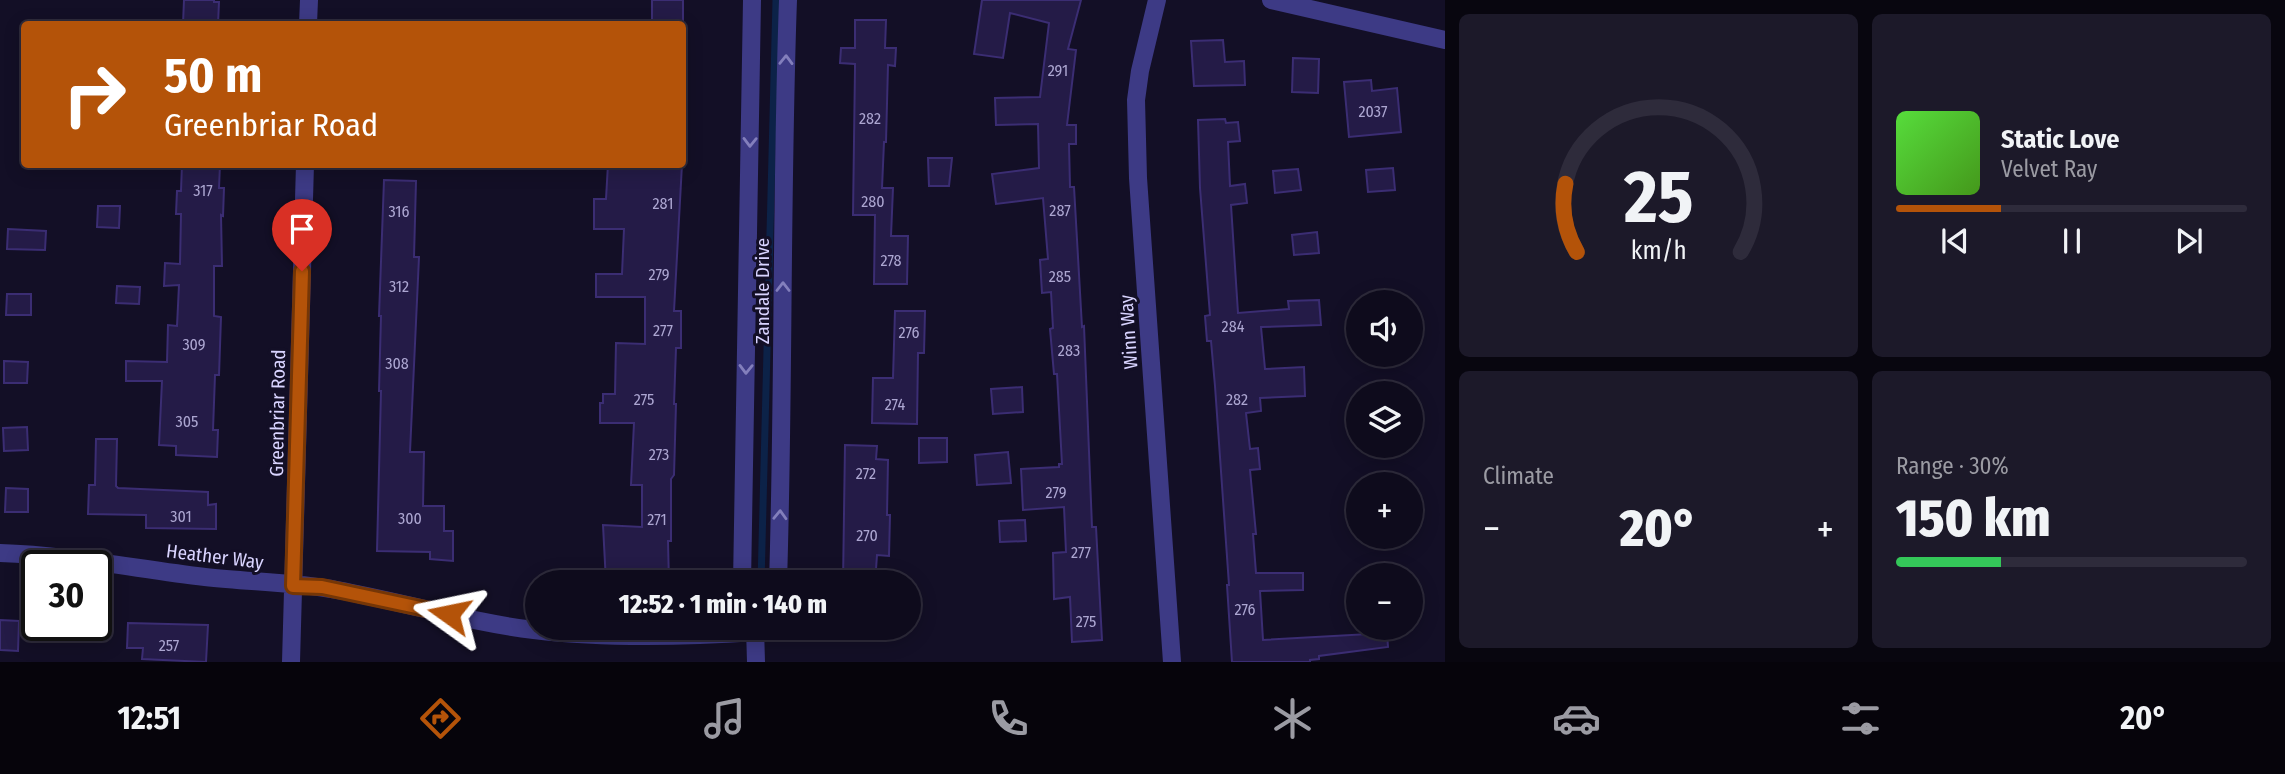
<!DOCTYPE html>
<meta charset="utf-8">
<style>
:root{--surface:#0e0b1c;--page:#1c1929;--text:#f1f3f6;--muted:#9b9ba3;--line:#2e2b3b;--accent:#b45309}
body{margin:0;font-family:"Fira Sans Condensed",sans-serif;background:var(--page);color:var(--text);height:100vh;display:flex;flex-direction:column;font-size:26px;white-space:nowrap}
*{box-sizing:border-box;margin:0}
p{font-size:23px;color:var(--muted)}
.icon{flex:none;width:38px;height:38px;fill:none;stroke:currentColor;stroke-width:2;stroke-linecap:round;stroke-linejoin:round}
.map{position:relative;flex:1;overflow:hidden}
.side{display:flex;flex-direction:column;gap:14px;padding:14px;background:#08060f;width:840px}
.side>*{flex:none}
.guide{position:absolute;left:21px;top:21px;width:665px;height:147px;border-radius:7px;box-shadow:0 4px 18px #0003,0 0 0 2px var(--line);background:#b45309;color:#fff;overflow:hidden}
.controls{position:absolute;left:1346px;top:290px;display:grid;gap:14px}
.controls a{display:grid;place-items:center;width:77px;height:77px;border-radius:50%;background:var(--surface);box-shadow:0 4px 18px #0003,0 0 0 2px var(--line);font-size:35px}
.speed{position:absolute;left:21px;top:550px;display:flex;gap:14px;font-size:35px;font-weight:700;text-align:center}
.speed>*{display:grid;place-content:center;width:91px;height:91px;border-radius:50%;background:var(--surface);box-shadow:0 4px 18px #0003,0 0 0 2px var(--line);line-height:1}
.speed .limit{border:4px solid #111;border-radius:10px;background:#fff;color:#111}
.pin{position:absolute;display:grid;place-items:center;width:60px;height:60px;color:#fff;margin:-72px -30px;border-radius:50% 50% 50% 0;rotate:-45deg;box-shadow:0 0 7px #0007}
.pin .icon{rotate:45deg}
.me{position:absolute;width:77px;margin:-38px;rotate:282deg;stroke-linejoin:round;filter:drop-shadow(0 0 5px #0008)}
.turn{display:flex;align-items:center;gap:24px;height:147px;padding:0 28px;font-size:32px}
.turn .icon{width:91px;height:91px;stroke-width:2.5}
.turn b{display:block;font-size:49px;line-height:60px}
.big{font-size:52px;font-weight:800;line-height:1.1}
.side .card{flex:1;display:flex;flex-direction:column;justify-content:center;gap:10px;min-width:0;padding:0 24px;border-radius:10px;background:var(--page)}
.side .dial{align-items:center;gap:0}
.dial svg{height:182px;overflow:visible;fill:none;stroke:var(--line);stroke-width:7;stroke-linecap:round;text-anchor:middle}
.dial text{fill:var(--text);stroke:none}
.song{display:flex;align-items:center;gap:21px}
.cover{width:84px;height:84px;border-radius:10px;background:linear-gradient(135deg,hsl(110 70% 55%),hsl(100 70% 35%))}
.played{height:7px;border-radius:4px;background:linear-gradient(90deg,var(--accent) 30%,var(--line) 30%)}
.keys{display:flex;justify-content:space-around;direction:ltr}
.heat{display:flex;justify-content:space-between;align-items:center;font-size:38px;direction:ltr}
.charge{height:10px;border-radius:5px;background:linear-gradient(90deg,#34c759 30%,var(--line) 0)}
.side .tiles{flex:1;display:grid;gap:14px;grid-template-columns:repeat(2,1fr)}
.trip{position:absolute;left:525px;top:570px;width:396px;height:70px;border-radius:35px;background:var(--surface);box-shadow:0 4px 18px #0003,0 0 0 2px var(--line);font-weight:800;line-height:70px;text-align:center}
.tabs{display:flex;height:112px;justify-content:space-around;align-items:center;background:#06040b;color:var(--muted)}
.tabs .icon{width:49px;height:49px}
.tabs .on{color:var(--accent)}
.tabs b{font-size:32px;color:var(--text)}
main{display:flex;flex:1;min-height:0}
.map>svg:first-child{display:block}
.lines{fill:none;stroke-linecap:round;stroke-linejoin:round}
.stream{stroke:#0c2248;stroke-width:7}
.building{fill:#241b47;stroke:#3b2d73;stroke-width:2}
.minor{stroke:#3d3a85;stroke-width:18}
.tertiary{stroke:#3d3a85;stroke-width:18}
.oneway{stroke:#837fbc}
.route-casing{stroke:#753606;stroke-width:18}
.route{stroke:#b45309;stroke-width:12}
.labels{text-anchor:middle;stroke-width:6;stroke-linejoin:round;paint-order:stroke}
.number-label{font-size:16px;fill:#aca6d1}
.street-label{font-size:19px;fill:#d9d4ff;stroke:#130f26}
</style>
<main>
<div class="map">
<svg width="1445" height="662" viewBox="0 0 1445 662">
<rect width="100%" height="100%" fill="#130f26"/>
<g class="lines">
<!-- stream -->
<path class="stream" d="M 761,583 L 776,0"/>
</g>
<!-- building -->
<path class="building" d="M 184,0 L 214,0 L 214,2 L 219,2 L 218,24 L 183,24 Z
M 652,0 L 683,0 L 683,24 L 652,24 Z
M 982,0 L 1081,0 L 1068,49 L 1076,50 L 1067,125 L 1076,125 L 1076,144 L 1069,144 L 1070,187 L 1074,187 L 1082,327 L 1084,326 L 1092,527 L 1096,527 L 1102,640 L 1072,642 L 1070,597 L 1054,599 L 1053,553 L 1066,552 L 1064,507 L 1023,510 L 1021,469 L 1059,467 L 1059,464 L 1062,464 L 1057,374 L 1054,374 L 1050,329 L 1053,328 L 1051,292 L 1042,293 L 1040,260 L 1048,259 L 1043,198 L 996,204 L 992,174 L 1039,168 L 1038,124 L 996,125 L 995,98 L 1040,97 L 1049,23 L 1010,13 L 1003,58 L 974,54 Z
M 855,20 L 886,20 L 885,48 L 896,48 L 895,66 L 888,65 L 886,142 L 884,142 L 882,188 L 893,188 L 891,236 L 908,236 L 907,284 L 874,284 L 875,215 L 853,215 L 855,68 L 855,64 L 840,63 L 841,48 L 855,48 Z
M 1223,40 L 1225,62 L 1244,61 L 1245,85 L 1194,86 L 1191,41 Z
M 1293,58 L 1319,59 L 1318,93 L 1292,92 Z
M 1371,80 L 1372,91 L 1397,88 L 1401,132 L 1349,137 L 1344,82 Z
M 1225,119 L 1226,123 L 1238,122 L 1240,141 L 1228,142 L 1230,186 L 1245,184 L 1247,203 L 1231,205 L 1238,313 L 1289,309 L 1288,301 L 1319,300 L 1321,325 L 1261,327 L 1265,369 L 1304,367 L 1305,396 L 1260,398 L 1261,411 L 1246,413 L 1250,449 L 1258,448 L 1260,469 L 1250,470 L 1256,534 L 1253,534 L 1256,573 L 1303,573 L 1303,590 L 1260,591 L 1263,640 L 1387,633 L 1388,647 L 1319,656 L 1319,659 L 1310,660 L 1310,662 L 1232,662 L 1227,585 L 1229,585 L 1215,386 L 1211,341 L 1207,341 L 1205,316 L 1210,315 L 1200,188 L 1198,120 Z
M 928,158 L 952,158 L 949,186 L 929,186 Z
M 182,164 L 220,164 L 219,188 L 224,188 L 223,216 L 221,215 L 222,266 L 214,266 L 214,316 L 221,317 L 219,375 L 215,375 L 213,430 L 218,430 L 217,457 L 176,455 L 176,446 L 159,445 L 162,381 L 126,381 L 126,361 L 167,362 L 168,325 L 177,326 L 179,285 L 164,286 L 165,263 L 180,264 L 181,214 L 176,214 L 177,191 L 181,191 Z
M 608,164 L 682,164 L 674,311 L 681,311 L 681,348 L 676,348 L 674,404 L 676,404 L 674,475 L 671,479 L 671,541 L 668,541 L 669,583 L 606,582 L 603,525 L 642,527 L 642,485 L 631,485 L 634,423 L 600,423 L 600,403 L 603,403 L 603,394 L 615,394 L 616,343 L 645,344 L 645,297 L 596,297 L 596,274 L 622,274 L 624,229 L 594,229 L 594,199 L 606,199 Z
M 1393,168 L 1395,190 L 1368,192 L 1366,170 Z
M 1298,169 L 1301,190 L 1275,193 L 1273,171 Z
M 384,180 L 416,181 L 414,257 L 419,257 L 410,452 L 424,452 L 423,506 L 444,506 L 444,531 L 453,531 L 453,561 L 430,559 L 430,552 L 377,551 L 381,391 L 379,391 L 381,316 L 379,316 Z
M 98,206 L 120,206 L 119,228 L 97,227 Z
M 8,229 L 46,231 L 45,250 L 7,249 Z
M 1317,232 L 1319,253 L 1294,255 L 1292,235 Z
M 117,286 L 140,287 L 139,304 L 116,303 Z
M 7,294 L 31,294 L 31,315 L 6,315 Z
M 895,311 L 925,311 L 924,353 L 918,353 L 917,424 L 872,423 L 873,378 L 893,378 Z
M 4,361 L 28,362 L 27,383 L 4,383 Z
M 1022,387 L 1023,412 L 993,414 L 991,389 Z
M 27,427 L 28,450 L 4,451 L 3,428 Z
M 919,438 L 947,438 L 947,462 L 919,463 Z
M 96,439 L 117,439 L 116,486 L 118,488 L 208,492 L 208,505 L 216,504 L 216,529 L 146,528 L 146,515 L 88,514 L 89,485 L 95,485 Z
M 845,445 L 877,446 L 876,459 L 888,460 L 887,515 L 890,515 L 889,556 L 877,555 L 875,583 L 843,583 Z
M 1008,452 L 1011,483 L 977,485 L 975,455 Z
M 6,488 L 28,489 L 28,512 L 5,512 Z
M 1025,520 L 1026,541 L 1000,542 L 999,521 Z
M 0,620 L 19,621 L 18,651 L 0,650 Z
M 128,623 L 208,625 L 206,662 L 142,659 L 143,648 L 127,648 Z"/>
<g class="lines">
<!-- minor -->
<path class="minor" d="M 1157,0 L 1140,71 L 1136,100 L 1138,178 L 1172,662
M 1271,0 L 1445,40
M 308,24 L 309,0
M 0,553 C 69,555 137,569 205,577 C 249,582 294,582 337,590 C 403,602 468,622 534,630 C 608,639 683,637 757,632
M 291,662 L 305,164"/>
<!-- tertiary -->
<path class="tertiary" d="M 742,583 L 752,0
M 778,583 C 784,389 781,194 788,0
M 755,628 L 756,662"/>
</g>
<!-- one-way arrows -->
<defs><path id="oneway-chevron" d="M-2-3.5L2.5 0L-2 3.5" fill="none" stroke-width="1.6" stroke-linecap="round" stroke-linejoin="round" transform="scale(1.75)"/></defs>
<g class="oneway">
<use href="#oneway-chevron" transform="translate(786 60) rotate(-89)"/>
<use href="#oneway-chevron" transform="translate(750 142) rotate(91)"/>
<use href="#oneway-chevron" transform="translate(783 287) rotate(-90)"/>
<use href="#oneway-chevron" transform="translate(746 369) rotate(91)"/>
<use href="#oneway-chevron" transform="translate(780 515) rotate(-88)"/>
</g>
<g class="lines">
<!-- route casing -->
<g class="route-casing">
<path id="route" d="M 302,271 L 293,586 L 322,587 L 449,614"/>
</g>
<!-- route -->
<use href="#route" class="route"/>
</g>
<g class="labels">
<!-- number labels -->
<g class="number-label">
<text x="1058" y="76">291</text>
<text x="1373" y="117">2037</text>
<text x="870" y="124">282</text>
<text x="203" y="196">317</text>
<text x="873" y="207">280</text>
<text x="663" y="209">281</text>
<text x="1060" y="216">287</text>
<text x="399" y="217">316</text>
<text x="891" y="266">278</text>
<text x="659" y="280">279</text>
<text x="1060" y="282">285</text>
<text x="399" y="292">312</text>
<text x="1233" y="332">284</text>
<text x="663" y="336">277</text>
<text x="909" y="338">276</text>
<text x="194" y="350">309</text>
<text x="1069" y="356">283</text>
<text x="397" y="369">308</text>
<text x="644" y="405">275</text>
<text x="1237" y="405">282</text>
<text x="895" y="410">274</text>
<text x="187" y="427">305</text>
<text x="659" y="460">273</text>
<text x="866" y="479">272</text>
<text x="1056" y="498">279</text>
<text x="181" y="522">301</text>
<text x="410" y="524">300</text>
<text x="657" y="525">271</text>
<text x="867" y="541">270</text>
<text x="1081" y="558">277</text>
<text x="1245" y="615">276</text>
<text x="1086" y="627">275</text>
<text x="169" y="651">257</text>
</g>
<!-- street labels -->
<g class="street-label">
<text transform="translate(762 291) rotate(-90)" y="7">Zandale Drive</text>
<text transform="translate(1128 332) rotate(-94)" y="7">Winn Way</text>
<text transform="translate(277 413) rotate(-89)" y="7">Greenbriar Road</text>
<text transform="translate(215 556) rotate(7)" y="7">Heather Way</text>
</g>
</g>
</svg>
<div class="controls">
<a><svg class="icon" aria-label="sound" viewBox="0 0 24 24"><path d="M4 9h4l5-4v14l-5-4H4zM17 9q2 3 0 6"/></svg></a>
<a><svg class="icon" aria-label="layers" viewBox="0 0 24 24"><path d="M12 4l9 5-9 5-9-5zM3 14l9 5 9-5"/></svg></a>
<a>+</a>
<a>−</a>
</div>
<div class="speed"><div class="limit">30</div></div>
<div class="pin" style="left:302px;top:271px;background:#d93025"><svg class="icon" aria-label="arrive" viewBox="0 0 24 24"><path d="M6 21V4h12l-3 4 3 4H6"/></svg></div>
<svg class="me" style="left:449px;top:614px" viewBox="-20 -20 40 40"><path d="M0-17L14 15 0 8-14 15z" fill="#b45309" stroke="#fff" stroke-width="4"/></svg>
<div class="trip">12:52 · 1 min · 140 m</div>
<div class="guide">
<div class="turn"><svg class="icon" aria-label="right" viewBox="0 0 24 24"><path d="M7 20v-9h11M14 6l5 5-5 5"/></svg><div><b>50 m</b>Greenbriar Road</div></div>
</div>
</div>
<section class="side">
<div class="tiles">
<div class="card dial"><svg viewBox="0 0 100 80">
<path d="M14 69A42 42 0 1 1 86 69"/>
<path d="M14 69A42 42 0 0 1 9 39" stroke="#b45309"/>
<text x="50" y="56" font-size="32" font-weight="700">25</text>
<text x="50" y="72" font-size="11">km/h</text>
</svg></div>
<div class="card">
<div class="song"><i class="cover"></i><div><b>Static Love</b><p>Velvet Ray</p></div></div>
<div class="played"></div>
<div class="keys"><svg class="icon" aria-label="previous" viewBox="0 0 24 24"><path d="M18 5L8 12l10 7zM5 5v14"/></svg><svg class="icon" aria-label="pause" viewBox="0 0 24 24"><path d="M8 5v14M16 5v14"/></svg><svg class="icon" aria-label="next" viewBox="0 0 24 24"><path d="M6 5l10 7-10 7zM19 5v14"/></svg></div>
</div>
<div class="card"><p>Climate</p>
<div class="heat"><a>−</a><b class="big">20°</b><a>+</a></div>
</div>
<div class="card"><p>Range · 30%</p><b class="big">150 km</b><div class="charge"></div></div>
</div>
</section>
</main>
<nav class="tabs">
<b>12:51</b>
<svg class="icon on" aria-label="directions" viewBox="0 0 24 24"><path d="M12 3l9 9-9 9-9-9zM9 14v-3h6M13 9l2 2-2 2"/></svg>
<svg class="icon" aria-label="music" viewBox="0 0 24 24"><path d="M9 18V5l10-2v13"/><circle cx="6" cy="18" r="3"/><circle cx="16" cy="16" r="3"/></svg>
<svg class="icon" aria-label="phone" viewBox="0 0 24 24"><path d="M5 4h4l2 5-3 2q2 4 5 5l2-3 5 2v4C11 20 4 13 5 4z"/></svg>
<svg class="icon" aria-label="climate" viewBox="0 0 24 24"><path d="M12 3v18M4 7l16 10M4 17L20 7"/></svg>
<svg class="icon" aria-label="car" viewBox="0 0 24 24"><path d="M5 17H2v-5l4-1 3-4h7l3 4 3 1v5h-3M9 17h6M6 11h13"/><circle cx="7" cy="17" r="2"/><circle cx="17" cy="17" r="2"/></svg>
<svg class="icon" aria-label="filters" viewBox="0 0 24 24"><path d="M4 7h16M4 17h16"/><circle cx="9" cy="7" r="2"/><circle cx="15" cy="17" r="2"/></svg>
<b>20°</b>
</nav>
